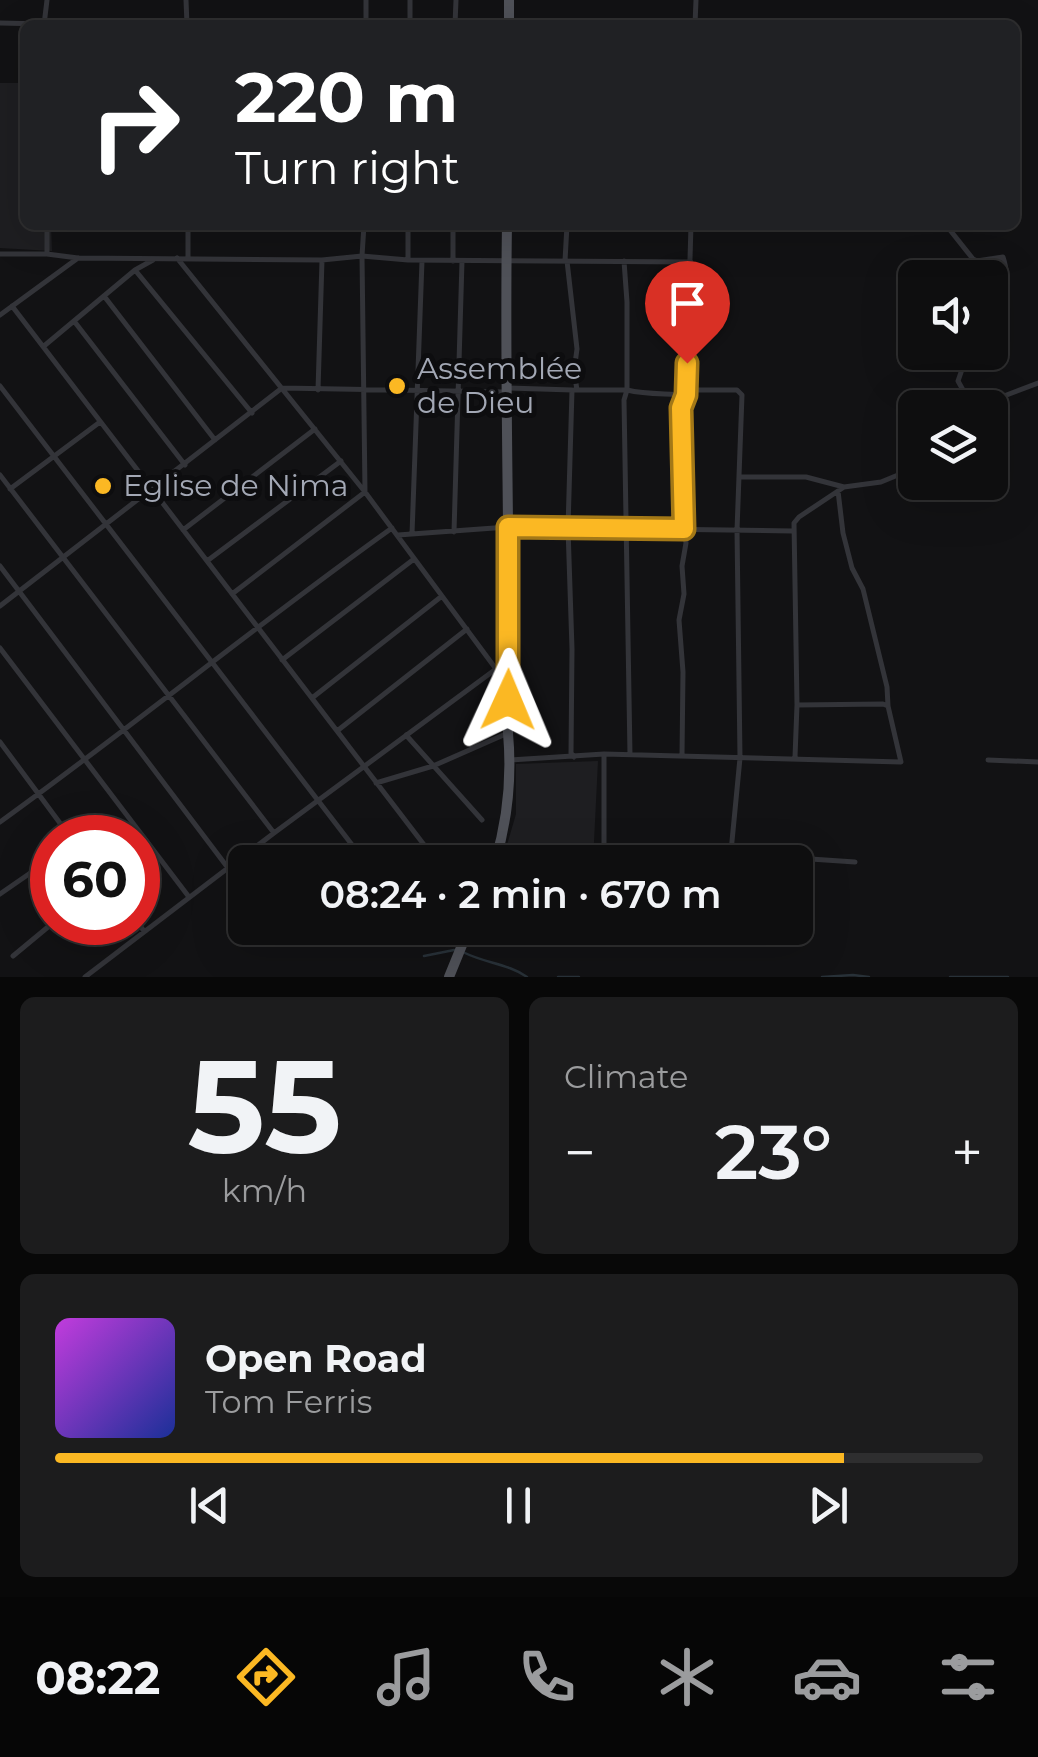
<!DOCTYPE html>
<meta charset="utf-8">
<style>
:root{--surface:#0e0e0f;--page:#1c1c1d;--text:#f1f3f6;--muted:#9b9c9e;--line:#2e2e2f;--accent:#fbb823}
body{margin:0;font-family:Montserrat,sans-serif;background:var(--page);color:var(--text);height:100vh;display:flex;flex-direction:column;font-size:38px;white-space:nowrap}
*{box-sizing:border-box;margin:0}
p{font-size:32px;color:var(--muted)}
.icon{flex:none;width:55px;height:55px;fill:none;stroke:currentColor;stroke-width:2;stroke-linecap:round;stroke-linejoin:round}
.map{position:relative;height:977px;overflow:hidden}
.details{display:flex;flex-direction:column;gap:20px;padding:20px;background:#080808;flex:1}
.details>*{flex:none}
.hud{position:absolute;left:20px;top:20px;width:1000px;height:210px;border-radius:15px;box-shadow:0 10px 40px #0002,0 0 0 2px var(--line);background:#202124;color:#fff;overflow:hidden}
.controls{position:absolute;left:898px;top:260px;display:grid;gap:20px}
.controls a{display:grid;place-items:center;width:110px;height:110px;border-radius:15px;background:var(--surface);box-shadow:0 10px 40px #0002,0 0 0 2px var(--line);font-size:50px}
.speed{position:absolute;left:30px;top:815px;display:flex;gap:20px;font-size:50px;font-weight:700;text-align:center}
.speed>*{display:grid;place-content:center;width:130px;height:130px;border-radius:50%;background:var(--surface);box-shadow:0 10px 40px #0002,0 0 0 2px var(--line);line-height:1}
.speed .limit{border:15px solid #d22;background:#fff;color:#111}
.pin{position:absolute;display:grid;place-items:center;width:85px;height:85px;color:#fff;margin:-102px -42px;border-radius:50% 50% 50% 0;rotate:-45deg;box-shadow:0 0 10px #0007}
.pin .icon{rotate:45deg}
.me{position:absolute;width:110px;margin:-55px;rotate:1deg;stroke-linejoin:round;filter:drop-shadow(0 0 8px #0008)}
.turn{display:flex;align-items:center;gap:35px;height:210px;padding:0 50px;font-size:45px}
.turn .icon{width:130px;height:130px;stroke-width:2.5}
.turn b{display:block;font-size:70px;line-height:85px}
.big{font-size:75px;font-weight:600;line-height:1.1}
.details .widget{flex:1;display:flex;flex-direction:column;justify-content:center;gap:15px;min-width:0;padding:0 35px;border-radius:15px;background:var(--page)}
.details .dial{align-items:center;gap:0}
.dial b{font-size:130px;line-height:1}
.song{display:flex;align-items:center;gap:30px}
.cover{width:120px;height:120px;border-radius:15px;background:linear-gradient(135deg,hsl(290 70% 55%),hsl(230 70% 35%))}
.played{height:10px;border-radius:5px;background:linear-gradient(90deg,var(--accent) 85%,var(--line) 85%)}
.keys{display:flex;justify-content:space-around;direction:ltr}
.heat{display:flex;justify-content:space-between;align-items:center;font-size:55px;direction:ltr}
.details .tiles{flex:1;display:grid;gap:20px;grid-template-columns:1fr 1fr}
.widget:last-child{grid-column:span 2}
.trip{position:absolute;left:228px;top:845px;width:585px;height:100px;border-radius:15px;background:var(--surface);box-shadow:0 10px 40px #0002,0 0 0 2px var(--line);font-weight:600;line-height:100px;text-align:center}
.tabs{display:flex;height:160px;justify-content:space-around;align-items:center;background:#060606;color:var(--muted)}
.tabs .icon{width:70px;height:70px}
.tabs .active{color:var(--accent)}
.tabs b{font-size:45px;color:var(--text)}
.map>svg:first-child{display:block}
.built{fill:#1e1e21}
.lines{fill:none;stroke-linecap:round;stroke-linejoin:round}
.stream{stroke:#283138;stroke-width:2.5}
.street{stroke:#333439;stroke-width:5}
.primary{stroke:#4f5158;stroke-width:10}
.route-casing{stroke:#a37817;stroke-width:25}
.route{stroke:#fbb823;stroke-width:18}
.poi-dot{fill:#fbb823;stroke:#0d0d0f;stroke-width:4}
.labels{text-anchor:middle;stroke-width:10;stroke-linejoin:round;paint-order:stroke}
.poi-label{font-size:30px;fill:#a3a8b5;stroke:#0d0d0f;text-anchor:start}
</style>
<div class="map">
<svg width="1038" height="977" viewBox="0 0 1038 977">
<rect width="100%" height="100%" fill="#121214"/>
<!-- built -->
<path class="built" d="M 0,83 L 25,83 L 25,225 L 51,225 L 52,251 L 0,248 Z
M 598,761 L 593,862 L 502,862 L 516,814 L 516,764 Z"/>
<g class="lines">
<!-- stream -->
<path class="stream" d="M 465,953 C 485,963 509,964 527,977
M 424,956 L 454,950
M 558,977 L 579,977
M 822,977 L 853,975 L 869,977
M 950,977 L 1008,977"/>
<!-- street -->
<path class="street" d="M 186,0 L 187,25
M 0,23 L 44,24
M 44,25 L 47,0
M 366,25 L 366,0
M 410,25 L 410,0
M 455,25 L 456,0
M 695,25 L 696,0
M 47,225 L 47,254
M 188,225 L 188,259
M 946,225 L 973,259 L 977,261 L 1003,257 C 1011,281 1004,291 990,310
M 0,254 L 47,254 L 78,258 L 322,260 L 362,256 L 408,260 L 691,262
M 177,258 L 365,492 L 496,669
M 408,260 L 408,225
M 453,261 L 453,225
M 565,261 L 567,225
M 567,261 L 577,349 L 574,371 L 577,390
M 135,270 L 252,413
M 104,296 L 215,440
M 12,306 L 428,850
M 0,315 L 78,258
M 74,321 L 185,465
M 44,346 L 135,270 L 153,260
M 968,352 L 958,381 L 973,408
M 0,386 L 356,850
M 509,388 L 572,390 L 568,528 L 572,649 L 571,753 L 574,757
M 318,390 L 322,260
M 574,390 L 627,390 L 627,302 L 624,261
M 987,408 L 1004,396 L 1038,383
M 0,475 L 274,833
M 740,477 L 806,477 L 844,487
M 10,489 L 100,422
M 183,530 L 315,429
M 454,532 L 462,261
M 412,534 L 422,261
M 398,535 L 508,527 L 792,531
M 207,561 L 341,461
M 0,566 L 228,868
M 232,594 L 365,492 L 362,256 L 364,225
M 0,606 L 282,388 L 506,392
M 0,648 L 189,897
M 282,660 L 414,559
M 312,698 L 442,596
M 797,705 L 883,704 L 888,706
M 337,731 L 467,629
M 406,735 L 482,820
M 0,742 L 71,838
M 630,755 L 624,400 L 627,390 C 647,395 666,393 686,395 L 691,225
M 682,755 L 683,672 L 679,620 L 684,594 L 682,566 L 686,543 L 684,529 L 681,408 L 690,390 L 737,390 L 742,395 L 737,530 L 740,758 L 730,862
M 795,757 L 797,705 L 794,523 L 799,517 L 844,487 L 881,482 L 915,468
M 510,760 L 604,754 L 901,762 L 888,706 L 887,687 L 863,589 L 852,568 L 843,533 L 838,491
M 988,760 L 1038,762
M 376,783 L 433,766 L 508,733
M 0,822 C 133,726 259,623 392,528
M 732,858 L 781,857 L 855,862
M 604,862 L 604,754
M 0,894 L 52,858
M 137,922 L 144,931
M 13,956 L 54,922
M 85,977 L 274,833 L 496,669 L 509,666"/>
<!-- primary -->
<path class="primary" d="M 509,0 L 509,25
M 495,862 C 508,819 512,778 508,733 C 511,564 504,394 507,225
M 449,977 L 469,928"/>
</g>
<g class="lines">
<!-- route casing -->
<g class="route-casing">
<path id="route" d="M 508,700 L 508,527 L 684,529 L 681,408 L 686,395 L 687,363"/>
</g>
<!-- route -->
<use href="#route" class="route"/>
</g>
<!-- markers -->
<g class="poi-dot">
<circle cx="397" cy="386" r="10"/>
<circle cx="103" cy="486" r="10"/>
</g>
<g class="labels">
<!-- poi labels -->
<g class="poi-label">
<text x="417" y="379">Assemblée<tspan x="417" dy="34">de Dieu</tspan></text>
<text x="123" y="496">Eglise de Nima</text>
</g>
</g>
</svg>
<div class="controls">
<a><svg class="icon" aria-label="sound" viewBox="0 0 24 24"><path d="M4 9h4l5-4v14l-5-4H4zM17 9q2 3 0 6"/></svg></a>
<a><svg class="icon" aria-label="layers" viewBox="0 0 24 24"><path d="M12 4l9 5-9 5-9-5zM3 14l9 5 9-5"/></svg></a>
</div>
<div class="speed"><div class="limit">60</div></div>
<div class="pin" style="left:687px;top:363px;background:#d93025"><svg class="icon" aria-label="arrive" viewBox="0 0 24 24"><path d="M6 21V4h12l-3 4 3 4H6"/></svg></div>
<svg class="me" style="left:508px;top:700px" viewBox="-20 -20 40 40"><path d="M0-17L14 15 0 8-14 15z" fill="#fbb823" stroke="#fff" stroke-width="4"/></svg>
<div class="trip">08:24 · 2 min · 670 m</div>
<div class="hud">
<div class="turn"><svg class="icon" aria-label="right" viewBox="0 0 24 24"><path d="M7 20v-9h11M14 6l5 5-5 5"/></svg><div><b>220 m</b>Turn right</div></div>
</div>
</div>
<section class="details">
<div class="tiles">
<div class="widget dial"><b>55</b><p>km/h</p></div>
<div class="widget"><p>Climate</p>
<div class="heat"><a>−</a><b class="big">23°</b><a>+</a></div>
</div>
<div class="widget">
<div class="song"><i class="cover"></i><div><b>Open Road</b><p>Tom Ferris</p></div></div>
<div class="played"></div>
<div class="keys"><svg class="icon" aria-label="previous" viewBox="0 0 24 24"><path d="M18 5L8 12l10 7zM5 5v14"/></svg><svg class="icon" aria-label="pause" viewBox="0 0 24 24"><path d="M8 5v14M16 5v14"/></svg><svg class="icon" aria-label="next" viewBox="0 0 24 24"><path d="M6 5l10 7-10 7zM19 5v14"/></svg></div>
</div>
</div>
</section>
<nav class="tabs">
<b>08:22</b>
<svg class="icon active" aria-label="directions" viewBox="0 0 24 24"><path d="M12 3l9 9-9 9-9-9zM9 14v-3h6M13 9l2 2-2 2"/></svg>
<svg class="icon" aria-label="music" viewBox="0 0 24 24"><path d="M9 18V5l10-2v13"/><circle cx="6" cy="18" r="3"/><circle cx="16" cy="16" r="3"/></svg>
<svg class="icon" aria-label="phone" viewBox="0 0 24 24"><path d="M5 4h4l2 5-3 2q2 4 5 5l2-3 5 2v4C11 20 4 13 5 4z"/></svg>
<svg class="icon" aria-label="climate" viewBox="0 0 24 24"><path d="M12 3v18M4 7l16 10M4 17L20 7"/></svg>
<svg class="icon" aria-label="car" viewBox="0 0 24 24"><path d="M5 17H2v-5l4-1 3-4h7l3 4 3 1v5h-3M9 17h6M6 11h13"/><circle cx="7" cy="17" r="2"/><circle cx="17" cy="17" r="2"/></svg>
<svg class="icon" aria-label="filters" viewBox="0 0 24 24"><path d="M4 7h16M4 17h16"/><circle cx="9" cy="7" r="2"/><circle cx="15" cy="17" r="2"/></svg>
</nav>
